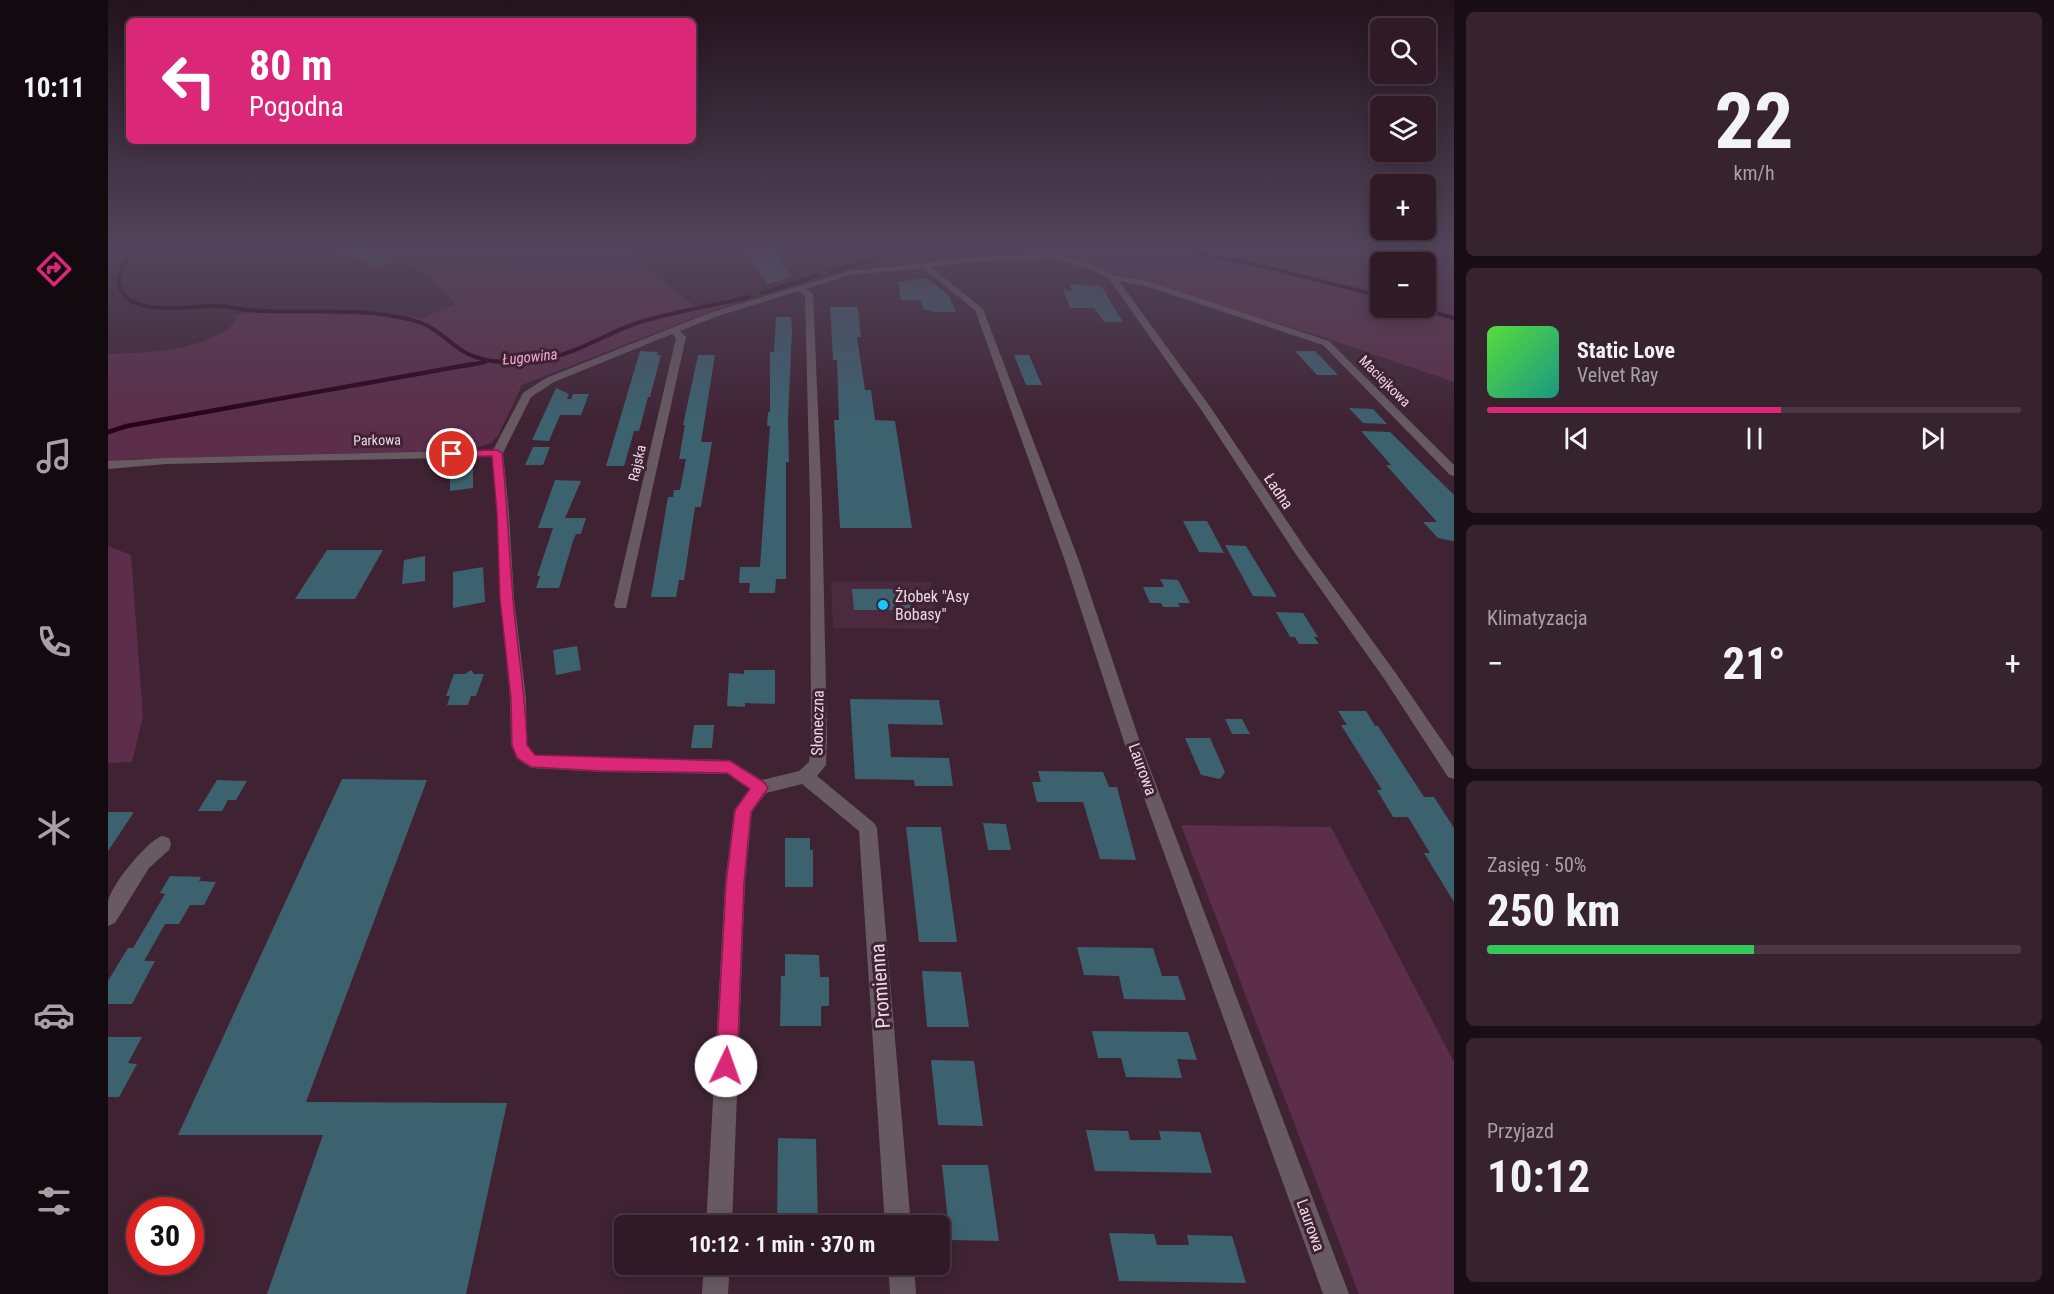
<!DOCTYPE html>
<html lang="pl">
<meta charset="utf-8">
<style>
:root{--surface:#2f1a26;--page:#37232e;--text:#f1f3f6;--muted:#a7a1a7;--line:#4a3843;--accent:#db2777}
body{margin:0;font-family:"Roboto Condensed",sans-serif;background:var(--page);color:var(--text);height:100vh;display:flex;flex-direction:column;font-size:22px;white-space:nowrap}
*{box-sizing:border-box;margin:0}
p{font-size:20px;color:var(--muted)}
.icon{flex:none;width:33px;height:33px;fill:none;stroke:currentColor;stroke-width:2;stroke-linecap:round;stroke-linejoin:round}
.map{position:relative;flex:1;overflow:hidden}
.sheet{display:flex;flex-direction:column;gap:12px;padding:12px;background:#1a0e15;width:600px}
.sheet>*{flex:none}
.banner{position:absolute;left:18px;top:18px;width:570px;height:126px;border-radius:9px;box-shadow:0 3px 15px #0003,0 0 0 2px var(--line);background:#db2777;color:#fff;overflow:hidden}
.controls{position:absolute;left:1262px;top:18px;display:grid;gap:12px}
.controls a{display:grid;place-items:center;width:66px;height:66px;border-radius:9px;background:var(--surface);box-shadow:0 3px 15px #0003,0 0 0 2px var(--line);font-size:30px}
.speed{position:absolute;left:18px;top:1197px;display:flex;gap:12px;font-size:30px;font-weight:700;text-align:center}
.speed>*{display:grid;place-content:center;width:78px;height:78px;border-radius:50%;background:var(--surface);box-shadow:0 3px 15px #0003,0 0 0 2px var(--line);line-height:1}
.speed .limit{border:9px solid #d22;background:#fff;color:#111}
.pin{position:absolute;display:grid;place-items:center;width:51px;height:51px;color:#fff;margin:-26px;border:3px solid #fff;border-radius:50%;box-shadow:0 2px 6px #0007}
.me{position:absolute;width:66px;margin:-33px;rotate:3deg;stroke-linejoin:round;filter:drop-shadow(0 0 4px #0008)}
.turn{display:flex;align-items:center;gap:21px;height:126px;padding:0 24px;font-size:27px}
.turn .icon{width:78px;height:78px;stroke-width:2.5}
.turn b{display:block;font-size:42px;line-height:51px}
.big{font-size:45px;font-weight:700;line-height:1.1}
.sheet .card{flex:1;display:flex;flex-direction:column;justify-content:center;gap:9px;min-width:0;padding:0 21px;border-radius:9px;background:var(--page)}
.sheet .dial{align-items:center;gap:0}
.dial b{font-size:78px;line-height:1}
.song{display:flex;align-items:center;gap:18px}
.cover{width:72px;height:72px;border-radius:9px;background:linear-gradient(135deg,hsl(110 70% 55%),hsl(170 70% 35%))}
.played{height:6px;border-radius:3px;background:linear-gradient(90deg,var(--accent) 55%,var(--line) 55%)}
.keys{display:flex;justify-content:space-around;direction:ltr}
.heat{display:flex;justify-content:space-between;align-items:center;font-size:33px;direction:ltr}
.charge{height:9px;border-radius:4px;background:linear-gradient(90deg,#34c759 50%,var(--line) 0)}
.trip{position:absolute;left:506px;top:1215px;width:336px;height:60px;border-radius:9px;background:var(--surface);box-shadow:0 3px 15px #0003,0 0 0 2px var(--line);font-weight:700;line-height:60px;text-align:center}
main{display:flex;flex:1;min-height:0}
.menu{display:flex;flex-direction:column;width:108px;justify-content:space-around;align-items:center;background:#130a0f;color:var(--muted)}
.menu .icon{width:42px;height:42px}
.menu .on{color:var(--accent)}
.menu b{font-size:27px;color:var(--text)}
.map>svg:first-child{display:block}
.built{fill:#4c2a3e}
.green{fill:#5c2e49;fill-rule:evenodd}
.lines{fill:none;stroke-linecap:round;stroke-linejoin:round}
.stream-far1{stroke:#270019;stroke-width:4}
.stream{stroke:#270019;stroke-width:4.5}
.building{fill:#3c6270}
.minor{fill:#685a61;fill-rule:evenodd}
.route{fill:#db2777;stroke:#8e194d;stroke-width:1.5}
.poi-dot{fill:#15cafb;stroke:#3f2333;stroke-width:2}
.labels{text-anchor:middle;stroke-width:6;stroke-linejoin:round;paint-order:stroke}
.far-street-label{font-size:14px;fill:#ecd9e3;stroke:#3f2333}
.far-water-label{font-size:15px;font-style:italic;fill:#f7a7d4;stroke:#3f2333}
.street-label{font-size:16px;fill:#ecd9e3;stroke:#3f2333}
.poi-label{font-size:16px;fill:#ecd9e3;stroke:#3f2333;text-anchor:start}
.near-street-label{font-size:20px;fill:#ecd9e3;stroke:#3f2333}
</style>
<main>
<nav class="menu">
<b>10:11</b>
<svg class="icon on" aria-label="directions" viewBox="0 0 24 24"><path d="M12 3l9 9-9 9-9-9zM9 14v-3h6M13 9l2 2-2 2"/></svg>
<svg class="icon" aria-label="music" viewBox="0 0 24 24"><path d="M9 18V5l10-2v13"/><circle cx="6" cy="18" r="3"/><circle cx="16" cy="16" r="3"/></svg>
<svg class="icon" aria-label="phone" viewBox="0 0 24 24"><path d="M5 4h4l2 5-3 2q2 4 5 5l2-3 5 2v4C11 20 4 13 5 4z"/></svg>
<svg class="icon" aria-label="climate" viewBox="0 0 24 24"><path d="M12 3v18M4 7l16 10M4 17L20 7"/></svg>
<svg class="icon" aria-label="car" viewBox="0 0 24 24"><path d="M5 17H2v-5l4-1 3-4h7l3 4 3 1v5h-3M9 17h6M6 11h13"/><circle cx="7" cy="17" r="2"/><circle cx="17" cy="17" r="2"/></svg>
<svg class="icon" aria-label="filters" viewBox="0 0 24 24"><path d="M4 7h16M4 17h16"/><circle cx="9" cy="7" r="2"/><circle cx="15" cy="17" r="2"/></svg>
</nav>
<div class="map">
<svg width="1346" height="1294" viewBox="0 0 1346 1294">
<rect width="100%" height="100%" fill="#3f2333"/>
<!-- built -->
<path class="built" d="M 723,581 L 823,582 L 831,629 L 725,628 Z"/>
<!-- green -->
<path class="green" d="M 258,245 L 508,245 L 590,308 L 627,296 L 635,301 L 600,312 L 414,385 L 390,436 L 383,443 L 362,450 L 23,459 L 0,462 L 0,354 C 39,352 75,353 111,334 C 118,330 125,326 128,319 L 125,316 L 166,309 L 272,312 L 314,318 L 347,304 C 336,289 309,268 292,260 C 280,255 267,253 258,245 Z
M 973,245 L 1346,245 L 1346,382 L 1221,339 L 944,254 ZM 1272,262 L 1317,262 L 1317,308 L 1272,308 Z
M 0,546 L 23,555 L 35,716 L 24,762 L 0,763 Z
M 1073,825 L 1223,827 L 1346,1062 L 1346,1294 L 1251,1294 Z"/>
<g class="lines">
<!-- stream-far1 -->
<path class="stream-far1" d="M 20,245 L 23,249 C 17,268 0,280 20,299 C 44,315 82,305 109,306 C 120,306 130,309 140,310 C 181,314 223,309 263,313 C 281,315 305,318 320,326 C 340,337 351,354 374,359 C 392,364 415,361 433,359 C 465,356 495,335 526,324 C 563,312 603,306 641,297
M 1052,245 L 1154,266 L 1272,296
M 723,272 L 814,245
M 654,293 L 711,275
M 1311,308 L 1346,318
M 357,366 L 377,362"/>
<!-- stream -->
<path class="stream" d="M 0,432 L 19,426 L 365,364"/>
</g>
<!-- building -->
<path class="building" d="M 221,245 L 258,245 L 286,262 L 267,267 Z
M 633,245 L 668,256 L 683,277 L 660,284 Z
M 818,278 L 843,297 L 841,297 L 848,312 L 824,312 L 823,310 L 816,310 L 812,300 L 793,300 L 790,282 Z
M 961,284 L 993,286 L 1015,322 L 996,322 L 986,308 L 962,308 L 955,290 L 965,291 Z
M 722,307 L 749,307 L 750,309 L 753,337 L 749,337 L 757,390 L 763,390 L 767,420 L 787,421 L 804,528 L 732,528 L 726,420 L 731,420 L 729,360 L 725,360 Z
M 668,317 L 683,317 L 684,330 L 680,419 L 681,462 L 678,462 L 678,579 L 668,579 L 667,593 L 641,593 L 642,583 L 631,583 L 632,567 L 652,567 L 662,426 L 659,426 L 660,412 L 662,412 L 662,352 L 666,352 Z
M 532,351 L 550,352 L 549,355 L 553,355 L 542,397 L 540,397 L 531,431 L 526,431 L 516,466 L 498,466 Z
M 1187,351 L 1207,351 L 1230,375 L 1209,375 Z
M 590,355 L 607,355 L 593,442 L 604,442 L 593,507 L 587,507 L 576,580 L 571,580 L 568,597 L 543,597 L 560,497 L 565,497 L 566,490 L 572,490 L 578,459 L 571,459 L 577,425 L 575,425 Z
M 906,355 L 921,355 L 934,385 L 918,385 Z
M 448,388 L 461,394 L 459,399 L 463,399 L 465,394 L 481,394 L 473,415 L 452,415 L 441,441 L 424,440 Z
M 1241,408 L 1265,409 L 1279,424 L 1255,423 Z
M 1253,431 L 1282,432 L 1346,495 L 1346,541 L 1330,538 L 1315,522 L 1329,522 L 1278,465 L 1283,465 Z
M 425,447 L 442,447 L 435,465 L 417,465 Z
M 365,466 L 365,488 L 342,491 L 342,469 Z
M 447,480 L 473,481 L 457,518 L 478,518 L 473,534 L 468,534 L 465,541 L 451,588 L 428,588 L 432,576 L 429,576 L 445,528 L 430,528 Z
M 1075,521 L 1099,521 L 1116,553 L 1091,552 Z
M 1117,545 L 1138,546 L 1169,597 L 1145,596 Z
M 219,550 L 275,550 L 247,599 L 187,599 Z
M 317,556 L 317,581 L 294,584 L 296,560 Z
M 375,567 L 377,602 L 345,608 L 345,572 Z
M 1052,579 L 1070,580 L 1082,603 L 1070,603 L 1072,607 L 1055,607 L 1053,603 L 1042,603 L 1035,587 L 1056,587 Z
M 744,589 L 800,589 L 803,610 L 746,610 Z
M 1168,612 L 1195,613 L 1210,637 L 1206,637 L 1211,644 L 1191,644 L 1187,637 L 1182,637 Z
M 469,646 L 473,670 L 448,675 L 445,650 Z
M 363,670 L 366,674 L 376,674 L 368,696 L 363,696 L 360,705 L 339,705 L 342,696 L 338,696 L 346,674 L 357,674 Z
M 636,670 L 667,670 L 667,704 L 637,703 L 637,707 L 619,706 L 621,673 L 636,674 Z
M 742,699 L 831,700 L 835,725 L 780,724 L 783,757 L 841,758 L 845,786 L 807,786 L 806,780 L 747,779 Z
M 1230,711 L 1258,711 L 1267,726 L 1270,726 L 1316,797 L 1326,797 L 1346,828 L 1346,902 L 1316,853 L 1322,853 L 1300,817 L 1285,817 L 1269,790 L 1274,790 L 1233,725 L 1239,725 Z
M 1117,719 L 1134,719 L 1142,734 L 1124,734 Z
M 586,725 L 606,725 L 604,748 L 583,748 Z
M 1077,738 L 1102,738 L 1117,772 L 1112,779 L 1093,775 Z
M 930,771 L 995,772 L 1001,787 L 1009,787 L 1028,860 L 992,859 L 975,802 L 929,802 L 924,782 L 933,782 Z
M 234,779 L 319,780 L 198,1102 L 399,1103 L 358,1294 L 159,1294 L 215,1135 L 70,1135 Z
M 109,780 L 139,781 L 128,800 L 120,800 L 114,811 L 90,811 Z
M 0,812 L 26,812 L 0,851 Z
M 875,823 L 898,824 L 903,850 L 880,850 Z
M 798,827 L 833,827 L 849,942 L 811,942 Z
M 677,838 L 702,838 L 702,850 L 705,850 L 705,887 L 677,887 Z
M 62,876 L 93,877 L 91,881 L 108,882 L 96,905 L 82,905 L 71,924 L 57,924 L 36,961 L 47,961 L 24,1004 L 0,1004 L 0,981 L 20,948 L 25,948 L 57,894 L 52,893 Z
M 969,947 L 1045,948 L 1054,976 L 1070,976 L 1078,1000 L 1016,999 L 1011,976 L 976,975 Z
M 677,954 L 711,955 L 712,977 L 721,977 L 721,1006 L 713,1006 L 713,1026 L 672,1026 L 673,976 L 677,976 Z
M 814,971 L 853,972 L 861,1027 L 819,1027 Z
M 984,1031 L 1080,1032 L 1089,1060 L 1069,1059 L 1074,1078 L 1018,1077 L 1013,1058 L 990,1058 Z
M 0,1037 L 34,1037 L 20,1063 L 29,1064 L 11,1097 L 0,1097 Z
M 823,1060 L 866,1061 L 875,1126 L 830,1125 Z
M 978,1130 L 1020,1131 L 1022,1140 L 1053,1140 L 1051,1131 L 1092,1132 L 1104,1173 L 987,1171 Z
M 670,1138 L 708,1139 L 710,1226 L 669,1226 Z
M 834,1165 L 880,1165 L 891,1241 L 842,1240 Z
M 1001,1233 L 1046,1234 L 1049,1245 L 1081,1245 L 1079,1235 L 1124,1236 L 1138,1283 L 1011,1281 Z"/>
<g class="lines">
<!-- minor -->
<path class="minor" d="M 702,245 L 714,245 L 698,250 L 694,248 Z
M 948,255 L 990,266 L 1006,275 L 1042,282 L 1221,341 L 1346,465 L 1346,476 L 1342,475 L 1215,345 L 1037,286 L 1011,281 L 1103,408 L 1199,551 L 1287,672 L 1346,758 L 1346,779 L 1340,777 L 1277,680 L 1187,553 L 1094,411 L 1001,279 L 984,270 L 948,259 L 873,261 L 823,267 L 875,309 L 971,561 L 1033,745 L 1241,1294 L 1215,1294 L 1017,745 L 957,561 L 867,310 L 815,268 L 742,275 L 698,289 L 705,294 L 714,503 L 719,739 L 718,765 L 709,776 L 766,823 L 769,828 L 803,1226 L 777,1226 L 751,831 L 694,784 L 658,793 L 644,812 L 637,883 L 624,1226 L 598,1226 L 617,883 L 626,810 L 641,789 L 619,774 L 494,772 L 423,768 L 409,759 L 403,745 L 402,698 L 392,599 L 389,513 L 384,457 L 58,464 L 0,469 L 0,461 L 58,458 L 385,450 L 415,393 L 438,378 L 601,313 L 741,271 L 873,257 ZM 690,291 L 697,295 L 702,503 L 703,739 L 701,762 L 691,771 L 654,780 L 622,760 L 427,755 L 419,745 L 418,698 L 406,599 L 401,513 L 395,453 L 423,397 L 446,382 L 564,334 L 568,338 L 506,605 L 508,608 L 518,608 L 578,337 L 572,331 L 607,317 Z
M 54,836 L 61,838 L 63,844 L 61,850 L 41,868 L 7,923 L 0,926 C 0,918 0,909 0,902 C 3,885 38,842 54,836 Z
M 596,1264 L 622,1264 L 620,1294 L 594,1294 Z
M 780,1264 L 806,1264 L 808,1294 L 782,1294 Z"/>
</g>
<!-- sky -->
<linearGradient id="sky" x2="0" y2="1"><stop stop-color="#23131c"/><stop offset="0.58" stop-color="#52455b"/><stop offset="1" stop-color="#52455b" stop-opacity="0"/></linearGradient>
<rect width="1346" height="426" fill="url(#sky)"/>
<!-- route -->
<path class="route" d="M 389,450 L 394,453 C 399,502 401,550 405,599 C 409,648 418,696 419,745 L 427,755 L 622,761 L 657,783 L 660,788 L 643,812 L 636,883 L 629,1066 L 626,1073 L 618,1076 L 611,1073 L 608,1066 L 618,883 L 627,810 L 642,789 L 619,773 L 494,771 L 423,767 L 409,758 L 404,745 L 403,698 L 392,599 L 389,513 L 384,456 L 344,457 L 339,454 L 344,451 Z"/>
<!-- markers -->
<circle class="poi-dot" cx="775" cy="605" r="6"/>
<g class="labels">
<!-- far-street labels -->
<g class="far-street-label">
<text transform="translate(1277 381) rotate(45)" y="5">Maciejkowa</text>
<text transform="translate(269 440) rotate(-1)" y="5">Parkowa</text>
<text transform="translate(529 463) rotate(-77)" y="5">Rajska</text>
</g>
<!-- far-water labels -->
<g class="far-water-label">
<text transform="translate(422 357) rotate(-6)" y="5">Ługowina</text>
</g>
<!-- street labels -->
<g class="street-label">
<text transform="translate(1171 491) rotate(56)" y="6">Ładna</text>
<text transform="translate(709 723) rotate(-89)" y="6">Słoneczna</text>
<text transform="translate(1035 769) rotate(70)" y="6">Laurowa</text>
<text transform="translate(1203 1225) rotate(70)" y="6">Laurowa</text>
</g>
<!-- poi labels -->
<g class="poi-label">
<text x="787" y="602">Żłobek "Asy<tspan x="787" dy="18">Bobasy"</tspan></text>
</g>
<!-- near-street labels -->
<g class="near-street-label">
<text transform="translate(772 986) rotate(-94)" y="7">Promienna</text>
</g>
</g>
</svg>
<div class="controls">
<a><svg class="icon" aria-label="search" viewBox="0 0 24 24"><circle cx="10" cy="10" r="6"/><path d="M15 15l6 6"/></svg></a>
<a><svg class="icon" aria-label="layers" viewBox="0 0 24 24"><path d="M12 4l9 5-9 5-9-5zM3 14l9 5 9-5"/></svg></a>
<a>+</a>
<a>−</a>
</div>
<div class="speed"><div class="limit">30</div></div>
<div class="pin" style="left:344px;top:454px;background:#d93025"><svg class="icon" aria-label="arrive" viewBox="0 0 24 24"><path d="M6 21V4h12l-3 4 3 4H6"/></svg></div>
<svg class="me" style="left:618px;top:1066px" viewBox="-20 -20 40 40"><circle r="19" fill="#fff"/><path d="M0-13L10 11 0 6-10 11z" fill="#db2777"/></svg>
<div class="trip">10:12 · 1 min · 370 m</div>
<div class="banner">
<div class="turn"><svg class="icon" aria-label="left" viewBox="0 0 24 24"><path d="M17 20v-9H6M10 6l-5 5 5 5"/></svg><div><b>80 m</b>Pogodna</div></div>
</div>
</div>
<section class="sheet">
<div class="card dial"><b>22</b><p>km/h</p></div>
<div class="card">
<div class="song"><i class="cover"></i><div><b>Static Love</b><p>Velvet Ray</p></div></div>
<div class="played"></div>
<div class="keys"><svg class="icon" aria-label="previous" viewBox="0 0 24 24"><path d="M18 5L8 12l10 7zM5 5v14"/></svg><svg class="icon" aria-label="pause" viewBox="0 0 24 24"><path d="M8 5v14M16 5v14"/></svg><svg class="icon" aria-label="next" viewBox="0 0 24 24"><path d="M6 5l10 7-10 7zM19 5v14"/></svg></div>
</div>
<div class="card"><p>Klimatyzacja</p>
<div class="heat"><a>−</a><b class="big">21°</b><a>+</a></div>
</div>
<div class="card"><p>Zasięg · 50%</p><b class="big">250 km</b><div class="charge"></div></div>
<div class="card"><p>Przyjazd</p><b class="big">10:12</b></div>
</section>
</main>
